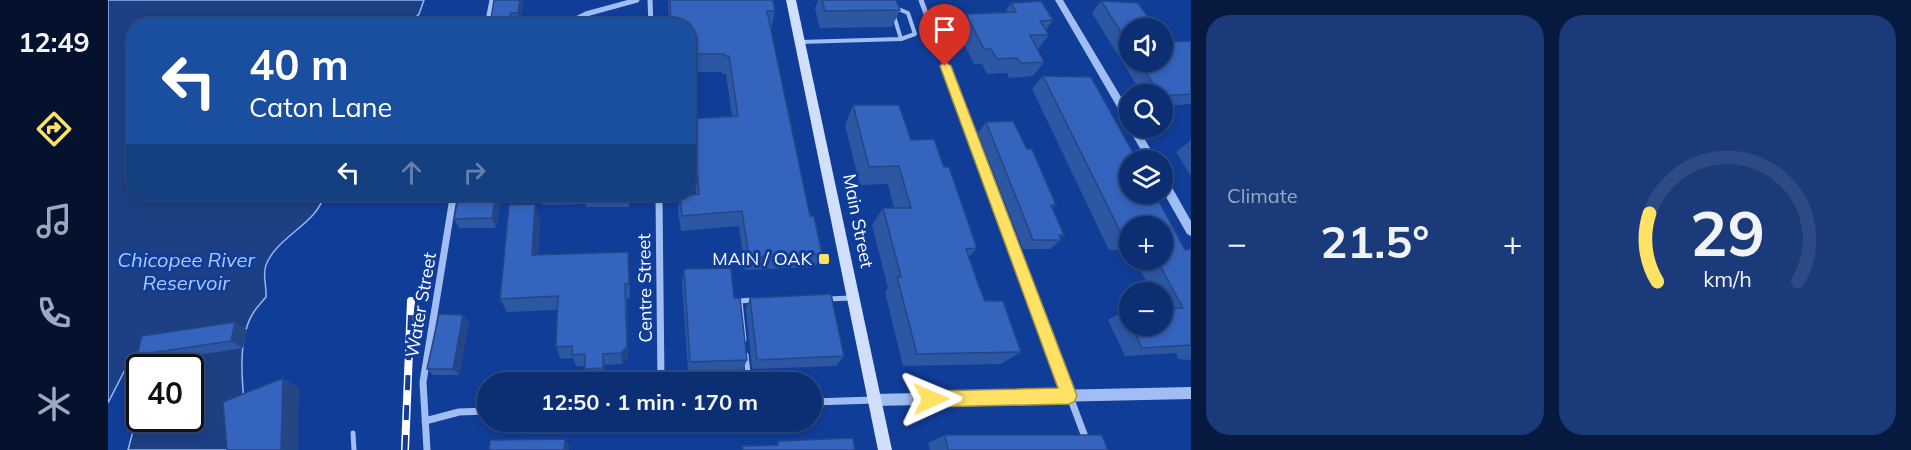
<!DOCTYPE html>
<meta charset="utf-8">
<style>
:root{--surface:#0c2e72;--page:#1a3a7a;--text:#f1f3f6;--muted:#9aa8c4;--line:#2c4a84;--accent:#ffe264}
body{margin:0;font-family:Mulish,sans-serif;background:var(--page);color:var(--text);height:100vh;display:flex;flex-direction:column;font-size:22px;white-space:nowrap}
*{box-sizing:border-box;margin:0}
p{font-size:20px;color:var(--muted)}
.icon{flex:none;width:33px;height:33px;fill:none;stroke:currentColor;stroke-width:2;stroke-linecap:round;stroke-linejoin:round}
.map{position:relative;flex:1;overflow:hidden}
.drawer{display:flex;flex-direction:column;gap:15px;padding:15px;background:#07193f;width:720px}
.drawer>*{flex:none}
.hud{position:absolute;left:18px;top:18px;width:570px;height:183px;border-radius:24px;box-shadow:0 3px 9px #0003,0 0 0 2px var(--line);background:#1a4fa0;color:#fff;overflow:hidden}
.tools{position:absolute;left:1011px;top:18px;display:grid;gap:12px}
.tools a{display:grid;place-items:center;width:54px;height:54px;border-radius:50%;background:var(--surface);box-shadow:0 3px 9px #0003,0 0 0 2px var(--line);font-size:30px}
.speed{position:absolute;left:18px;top:354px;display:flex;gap:12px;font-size:30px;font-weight:700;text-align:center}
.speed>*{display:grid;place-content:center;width:78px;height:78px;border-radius:50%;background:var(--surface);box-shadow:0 3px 9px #0003,0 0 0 2px var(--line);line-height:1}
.speed .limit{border:3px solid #111;border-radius:9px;background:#fff;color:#111}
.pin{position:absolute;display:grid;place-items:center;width:51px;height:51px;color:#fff;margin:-62px -26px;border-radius:50% 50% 50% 0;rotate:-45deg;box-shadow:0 0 6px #0007}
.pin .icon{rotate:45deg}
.me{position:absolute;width:66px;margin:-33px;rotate:89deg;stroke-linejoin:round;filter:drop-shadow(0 0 4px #0008)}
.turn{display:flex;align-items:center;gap:21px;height:126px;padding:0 24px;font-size:27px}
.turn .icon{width:78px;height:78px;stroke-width:2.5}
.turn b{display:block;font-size:42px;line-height:51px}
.lanes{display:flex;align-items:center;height:57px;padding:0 24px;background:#0003;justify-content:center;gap:30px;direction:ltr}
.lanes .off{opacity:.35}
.big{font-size:45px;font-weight:700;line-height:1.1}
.drawer .card{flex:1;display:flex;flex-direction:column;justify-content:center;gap:9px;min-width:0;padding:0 21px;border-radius:24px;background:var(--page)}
.drawer .dial{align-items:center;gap:0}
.dial svg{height:156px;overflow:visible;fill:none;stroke:var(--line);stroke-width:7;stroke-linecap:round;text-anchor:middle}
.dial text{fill:var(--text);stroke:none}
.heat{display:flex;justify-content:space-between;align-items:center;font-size:33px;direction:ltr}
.drawer .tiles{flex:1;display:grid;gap:15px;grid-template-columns:repeat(2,1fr)}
.trip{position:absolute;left:369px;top:372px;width:345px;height:60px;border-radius:30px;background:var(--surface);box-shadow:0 3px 9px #0003,0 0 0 2px var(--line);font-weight:700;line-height:60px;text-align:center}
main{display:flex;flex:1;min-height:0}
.tabs{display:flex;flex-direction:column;width:108px;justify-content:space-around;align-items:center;background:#05122e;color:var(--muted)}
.tabs .icon{width:42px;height:42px}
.tabs .active{color:var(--accent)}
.tabs b{font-size:27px;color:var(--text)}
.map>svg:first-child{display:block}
.water{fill:#1d3f83;stroke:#92b7f8;stroke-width:1.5}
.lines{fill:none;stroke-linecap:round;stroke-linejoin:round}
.service-far1{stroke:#a1bef4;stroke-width:4}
.service{stroke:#a1bef4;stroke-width:5}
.minor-far1{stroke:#a1bef4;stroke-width:5}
.minor{stroke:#a1bef4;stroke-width:7}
.tertiary{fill:#a1bef4;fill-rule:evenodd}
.secondary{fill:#d1dffd;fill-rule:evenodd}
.rail-casing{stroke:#fff;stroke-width:8}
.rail{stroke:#103d98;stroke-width:5;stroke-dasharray:15;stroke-linecap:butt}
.wall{fill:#2d56a3}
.shaded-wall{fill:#244685}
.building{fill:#3464be;stroke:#244685;stroke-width:1.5}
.route{fill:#ffe264;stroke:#a69341;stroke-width:1.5}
.poi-dot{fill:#ffe264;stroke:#103d98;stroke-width:2}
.labels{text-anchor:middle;stroke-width:6;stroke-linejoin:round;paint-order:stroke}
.street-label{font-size:18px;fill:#fff;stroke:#103d98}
.poi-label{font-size:18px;fill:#fff;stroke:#103d98;text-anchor:end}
.water-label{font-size:20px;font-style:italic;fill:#adc9fb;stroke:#103d98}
</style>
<main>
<nav class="tabs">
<b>12:49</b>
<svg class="icon active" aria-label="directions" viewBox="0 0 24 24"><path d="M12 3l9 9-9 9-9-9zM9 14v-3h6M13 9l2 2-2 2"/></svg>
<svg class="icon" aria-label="music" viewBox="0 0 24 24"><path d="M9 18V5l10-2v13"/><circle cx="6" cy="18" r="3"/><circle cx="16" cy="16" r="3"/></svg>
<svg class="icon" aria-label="phone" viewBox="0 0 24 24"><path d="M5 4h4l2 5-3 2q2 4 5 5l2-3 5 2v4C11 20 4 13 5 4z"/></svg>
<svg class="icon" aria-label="climate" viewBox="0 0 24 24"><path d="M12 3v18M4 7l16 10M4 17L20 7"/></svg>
</nav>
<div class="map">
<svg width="1083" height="450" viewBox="0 0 1083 450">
<rect width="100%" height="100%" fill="#103d98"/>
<!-- water -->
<path class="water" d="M 0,0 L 316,0 L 311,14 L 300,25 L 26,26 L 26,194 L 216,194 C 211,223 169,236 158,265 C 154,276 159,286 158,297 C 153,303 147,309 144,315 C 125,347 138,414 142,450 L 20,450 L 31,408 L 32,418 L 82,418 L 82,368 L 42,367 L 48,344 L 25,354 L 0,403 Z"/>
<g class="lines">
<!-- service-far1 -->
<path class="service-far1" d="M 786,16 L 793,39
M 692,42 L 793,39 L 807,34 L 800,13 L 788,8"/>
<!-- service -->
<path class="service" d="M 719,299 L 743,298
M 636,340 L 632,301 L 644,300
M 638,355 L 641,382
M 245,433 L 246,450"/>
<!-- minor-far1 -->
<path class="minor-far1" d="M 542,0 L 543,26
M 813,0 L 888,200
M 379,26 L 384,0
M 454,26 L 478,14 L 529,0
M 551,194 L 551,200
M 345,200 L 346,194"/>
<!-- minor -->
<path class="minor" d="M 551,198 L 553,382
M 887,198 L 982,450
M 704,402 L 766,400
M 317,421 L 351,412 L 380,411
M 319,450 L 315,382 L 345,198"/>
<!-- tertiary -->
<path class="tertiary" d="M 947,0 L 955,0 L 1022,112 L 1022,124 L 1019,124 Z
M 1022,126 L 1022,128 L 1030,128 L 1049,160 L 1039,160 L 1020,128 Z
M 1054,176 L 1058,177 L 1083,221 L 1083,236 L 1079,234 L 1054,190 Z
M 1083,387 L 1083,399 L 766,406 L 762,404 L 760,400 L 762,396 L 766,394 Z"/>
<!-- secondary -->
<path class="secondary" d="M 678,0 L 688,0 L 784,450 L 770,450 Z"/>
<!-- rail casing -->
<g class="rail-casing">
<path id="rail" d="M 297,450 L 303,301"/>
</g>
<!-- rail -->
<use href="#rail" class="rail"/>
</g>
<!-- wall -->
<path class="wall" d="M 415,0 L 412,23 L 405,23 L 405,26 L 385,26 L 383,19 Z
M 560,0 L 665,0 L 667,11 L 663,29 L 702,216 L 714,254 L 707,267 L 637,270 L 631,226 L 573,231 L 570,211 L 572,196 L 588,195 L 586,168 L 580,168 L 580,119 L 624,116 L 618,74 L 614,74 L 614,72 L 580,72 L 580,26 L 561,26 Z
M 710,0 L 788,0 L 792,10 L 784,27 L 712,28 L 707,9 Z
M 993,1 L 1022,28 L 1022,62 L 1054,62 L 1058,42 L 1083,41 L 1083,104 L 1054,106 L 1054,94 L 1034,94 L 984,13 Z
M 903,3 L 945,20 L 938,30 L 941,35 L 930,49 L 936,62 L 925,76 L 901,78 L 899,73 L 879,74 L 874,64 L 866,64 L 849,30 L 858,14 L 897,12 Z
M 935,76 L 1077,250 L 1083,249 L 1083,360 L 1070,359 L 1068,353 L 1017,356 L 1000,320 L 1016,311 L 1022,311 L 1022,326 L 1054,326 L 1054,292 L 1044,292 L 1027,260 L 1054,260 L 1054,226 L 1022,226 L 1022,250 L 1001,250 L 924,89 Z
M 745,105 L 803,140 L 836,167 L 869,248 L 861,257 L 871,286 L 877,301 L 913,352 L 893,364 L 795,366 L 777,292 L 780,288 L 764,225 L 775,208 L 786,208 L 780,184 L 752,185 L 737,125 Z
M 878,122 L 948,205 L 944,208 L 956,235 L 952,238 L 953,240 L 942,249 L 915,249 L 870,133 Z
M 1082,141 L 1083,141 L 1083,176 L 1068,152 Z
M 351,194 L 393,194 L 388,228 L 351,228 L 346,219 Z
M 432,194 L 521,194 L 521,207 L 478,207 L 478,204 L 435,205 Z
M 432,221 L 430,255 L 521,267 L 522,298 L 519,298 L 520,358 L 514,364 L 497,365 L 497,379 L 480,380 L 477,369 L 477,366 L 468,366 L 465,358 L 453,359 L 448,347 L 449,310 L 399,312 L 392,299 Z
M 576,269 L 626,298 L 639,360 L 635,370 L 580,371 L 574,282 Z
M 642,298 L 736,356 L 728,366 L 644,369 L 638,309 Z
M 355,315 L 361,322 L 351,375 L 325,375 L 319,369 Z
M 139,330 L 135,348 L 44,362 L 29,355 Z
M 837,435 L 1000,450 L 822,450 L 820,443 Z"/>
<!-- shaded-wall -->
<path class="shaded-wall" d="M 412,0 L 415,0 L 412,23 L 410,13 Z
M 403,13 L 405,23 L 405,26 L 404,26 L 402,19 Z
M 388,194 L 393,194 L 388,228 L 384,218 Z
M 427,204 L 432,221 L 429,270 L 424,255 Z
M 517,284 L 520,358 L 514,364 L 513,353 Z
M 355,315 L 361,322 L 351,375 L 345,369 Z
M 127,322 L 139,330 L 135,348 L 123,341 Z
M 495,354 L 497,365 L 497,379 L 495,368 Z
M 175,378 L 191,387 L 190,450 L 173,450 Z
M 457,439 L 462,447 L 461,450 L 456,450 Z"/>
<!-- building -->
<path class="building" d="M 386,0 L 412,0 L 410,13 L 403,13 L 402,19 L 383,19 Z
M 562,0 L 665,0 L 667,11 L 659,11 L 702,216 L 706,216 L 714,254 L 641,257 L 634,211 L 574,216 L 572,196 L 591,194 L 588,152 L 580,152 L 580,119 L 630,116 L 621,56 L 617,56 L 616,54 L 580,54 L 580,26 L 563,26 Z
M 714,0 L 788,0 L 792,10 L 717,11 Z
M 933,1 L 945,20 L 932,21 L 941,35 L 922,35 L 936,62 L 912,63 L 909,58 L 889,59 L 883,49 L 876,49 L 858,14 L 908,12 L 903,3 Z
M 993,1 L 1030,3 L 1048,28 L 1022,28 L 1022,46 Z
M 495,20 L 519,20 L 519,26 L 495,26 Z
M 1054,38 L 1058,42 L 1083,41 L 1083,94 L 1054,96 L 1054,94 L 1052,94 L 1031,62 L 1054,62 Z
M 935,76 L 983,77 L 1029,160 L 1022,160 L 1022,194 L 1047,194 L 1077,250 L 1083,249 L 1083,345 L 1034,348 L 1024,326 L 1054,326 L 1054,309 L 1075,308 L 1049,260 L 1054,260 L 1054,226 L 1022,226 L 1022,239 L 1016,239 Z
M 745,105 L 791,105 L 803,140 L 826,139 L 836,167 L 841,167 L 869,248 L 858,249 L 871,286 L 877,301 L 895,301 L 913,352 L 809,354 L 789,277 L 793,277 L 775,208 L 803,208 L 791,166 L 761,167 Z
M 905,121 L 919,149 L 924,149 L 948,205 L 943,205 L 956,235 L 951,235 L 953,240 L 925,240 L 878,122 Z
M 351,194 L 388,194 L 384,218 L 346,219 Z
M 432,194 L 521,194 L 521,198 L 477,198 L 477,195 L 432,196 Z
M 427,204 L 424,255 L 520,252 L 521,284 L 517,284 L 519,347 L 513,353 L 495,354 L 495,368 L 477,369 L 477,354 L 464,355 L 464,346 L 448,347 L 450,296 L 392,299 L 401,205 Z
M 623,268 L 626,298 L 632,298 L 639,360 L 582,362 L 576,269 Z
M 723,294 L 736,356 L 649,360 L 642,298 Z
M 1016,311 L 1022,311 L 1022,321 Z
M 331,314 L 355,315 L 345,369 L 319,369 Z
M 127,322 L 123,341 L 29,355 L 34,336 Z
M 175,378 L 173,450 L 119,450 L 115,402 Z
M 837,435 L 994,435 L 1000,450 L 840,450 Z
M 745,438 L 747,450 L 635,450 L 634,446 L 670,445 L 670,441 Z
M 457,439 L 456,450 L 381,450 L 382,440 Z"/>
<!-- route -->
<path class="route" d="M 837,62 L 843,66 L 969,396 L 966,402 L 961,404 L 823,407 L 818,404 L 815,399 L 818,393 L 823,391 L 950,388 L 832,66 Z"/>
<!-- markers -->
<rect class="poi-dot" x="710" y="253" width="12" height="12" rx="3"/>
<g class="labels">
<!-- street labels -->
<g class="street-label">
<text transform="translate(750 221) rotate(79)" y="6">Main Street</text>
<text transform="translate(537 288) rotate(-91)" y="6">Centre Street</text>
<text transform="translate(313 305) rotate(-80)" y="6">Water Street</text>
</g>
<!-- poi labels -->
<g class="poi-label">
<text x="704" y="265">MAIN / OAK</text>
</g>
<!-- water labels -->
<g class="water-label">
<text x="78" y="267">Chicopee River<tspan x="78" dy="23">Reservoir</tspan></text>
</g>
</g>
</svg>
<div class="tools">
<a><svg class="icon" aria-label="sound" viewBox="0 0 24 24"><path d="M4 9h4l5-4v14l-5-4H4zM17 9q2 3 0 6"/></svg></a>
<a><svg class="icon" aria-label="search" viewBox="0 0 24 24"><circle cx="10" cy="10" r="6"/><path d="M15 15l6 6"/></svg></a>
<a><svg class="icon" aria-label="layers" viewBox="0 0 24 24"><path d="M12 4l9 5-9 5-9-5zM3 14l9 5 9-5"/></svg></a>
<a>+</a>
<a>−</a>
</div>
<div class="speed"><div class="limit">40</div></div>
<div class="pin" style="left:837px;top:66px;background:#d93025"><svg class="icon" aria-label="arrive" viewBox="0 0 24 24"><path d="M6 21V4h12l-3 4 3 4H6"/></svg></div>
<svg class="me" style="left:823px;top:399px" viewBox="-20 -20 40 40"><path d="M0-17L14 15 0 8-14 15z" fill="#ffe264" stroke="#fff" stroke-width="4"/></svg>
<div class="trip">12:50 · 1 min · 170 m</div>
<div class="hud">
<div class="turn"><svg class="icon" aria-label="left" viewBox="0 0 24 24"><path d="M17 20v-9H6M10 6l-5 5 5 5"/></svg><div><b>40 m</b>Caton Lane</div></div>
<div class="lanes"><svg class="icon" aria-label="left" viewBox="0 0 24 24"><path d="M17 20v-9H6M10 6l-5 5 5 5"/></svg><svg class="icon off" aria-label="ahead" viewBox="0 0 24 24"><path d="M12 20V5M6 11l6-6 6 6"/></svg><svg class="icon off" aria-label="right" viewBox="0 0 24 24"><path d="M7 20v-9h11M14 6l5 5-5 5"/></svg></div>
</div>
</div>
<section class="drawer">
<div class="tiles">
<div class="card"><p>Climate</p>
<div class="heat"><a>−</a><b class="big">21.5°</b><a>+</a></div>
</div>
<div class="card dial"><svg viewBox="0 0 100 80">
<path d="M14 69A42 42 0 1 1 86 69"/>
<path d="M14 69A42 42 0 0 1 10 34" stroke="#ffe264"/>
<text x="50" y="56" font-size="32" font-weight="700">29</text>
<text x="50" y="72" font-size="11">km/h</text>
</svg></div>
</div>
</section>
</main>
